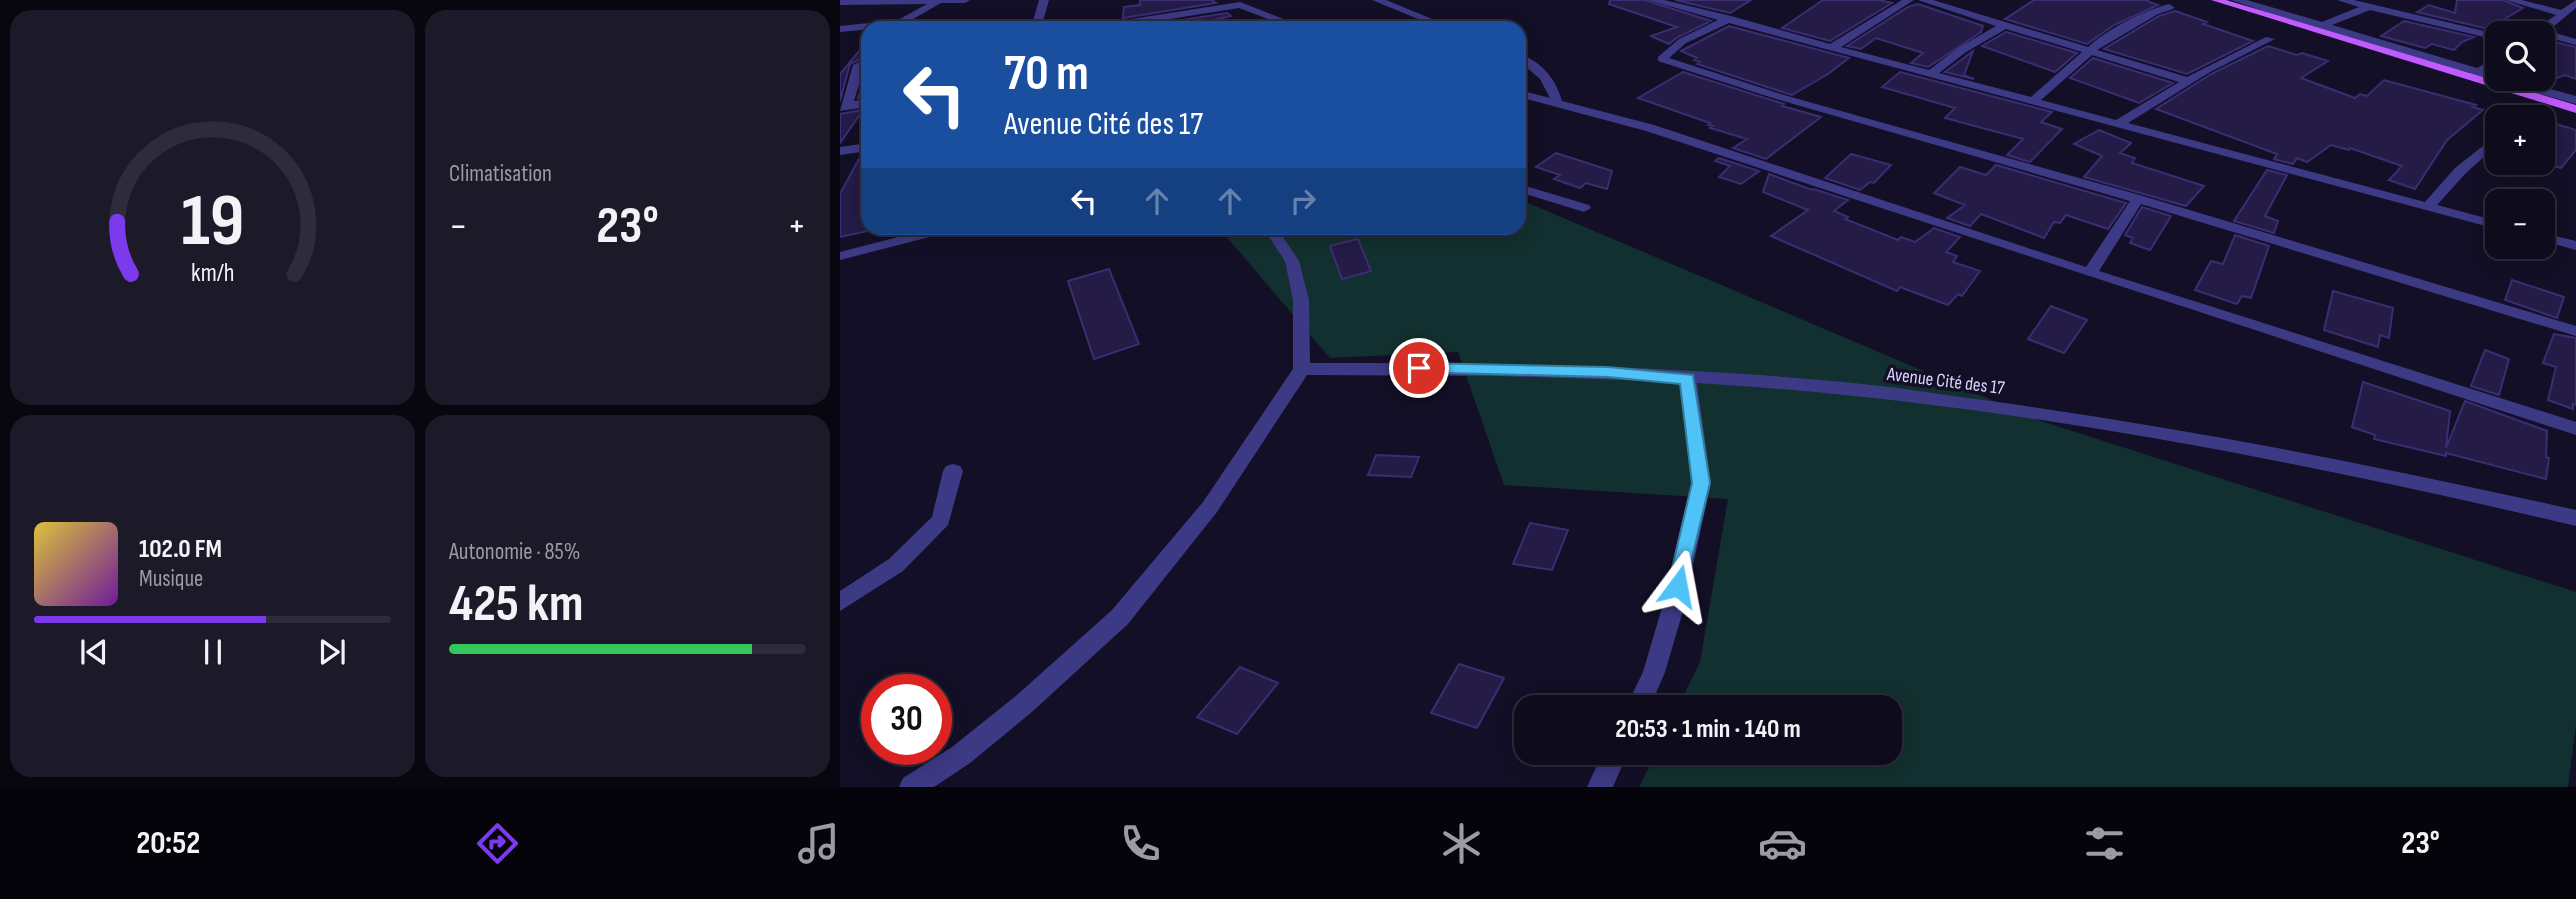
<!DOCTYPE html>
<html lang="fr">
<meta charset="utf-8">
<style>
:root{--surface:#0e0b1c;--page:#1c1929;--text:#f1f3f6;--muted:#9b9ba3;--line:#2e2b3b;--accent:#7c3aed}
body{margin:0;font-family:"Sofia Sans Condensed",sans-serif;background:var(--page);color:var(--text);height:100vh;display:flex;flex-direction:column;font-size:26px;white-space:nowrap}
*{box-sizing:border-box;margin:0}
p{font-size:23px;color:var(--muted)}
.icon{flex:none;width:38px;height:38px;fill:none;stroke:currentColor;stroke-width:2;stroke-linecap:round;stroke-linejoin:round}
.map{position:relative;flex:1;overflow:hidden}
.details{display:flex;flex-direction:column;gap:10px;padding:10px;background:#08060f;width:840px}
.details>*{flex:none}
.top-card{position:absolute;left:21px;top:21px;width:665px;height:214px;border-radius:21px;box-shadow:0 4px 18px #0003,0 0 0 2px var(--line);background:#1a4fa0;color:#fff;overflow:hidden}
.fabs{position:absolute;left:1645px;top:21px;display:grid;gap:14px}
.fabs a{display:grid;place-items:center;width:70px;height:70px;border-radius:14px;background:var(--surface);box-shadow:0 4px 18px #0003,0 0 0 2px var(--line);font-size:35px}
.speed{position:absolute;left:21px;top:674px;display:flex;gap:14px;font-size:35px;font-weight:700;text-align:center}
.speed>*{display:grid;place-content:center;width:91px;height:91px;border-radius:50%;background:var(--surface);box-shadow:0 4px 18px #0003,0 0 0 2px var(--line);line-height:1}
.speed .limit{border:10px solid #d22;background:#fff;color:#111}
.pin{position:absolute;display:grid;place-items:center;width:60px;height:60px;color:#fff;margin:-30px;border:4px solid #fff;border-radius:50%;box-shadow:0 2px 7px #0007}
.me{position:absolute;width:77px;margin:-38px;rotate:13deg;stroke-linejoin:round;filter:drop-shadow(0 0 5px #0008)}
.turn{display:flex;align-items:center;gap:24px;height:147px;padding:0 28px;font-size:32px}
.turn .icon{width:91px;height:91px;stroke-width:2.5}
.turn b{display:block;font-size:49px;line-height:60px}
.lanes{display:flex;align-items:center;height:66px;padding:0 28px;background:#0003;justify-content:center;gap:35px;direction:ltr}
.lanes .off{opacity:.35}
.big{font-size:52px;font-weight:700;line-height:1.1}
.details .tile{flex:1;display:flex;flex-direction:column;justify-content:center;gap:10px;min-width:0;padding:0 24px;border-radius:21px;background:var(--page)}
.details .dial{align-items:center;gap:0}
.dial svg{height:182px;overflow:visible;fill:none;stroke:var(--line);stroke-width:7;stroke-linecap:round;text-anchor:middle}
.dial text{fill:var(--text);stroke:none}
.song{display:flex;align-items:center;gap:21px}
.cover{width:84px;height:84px;border-radius:10px;background:linear-gradient(135deg,hsl(50 70% 55%),hsl(280 70% 35%))}
.played{height:7px;border-radius:4px;background:linear-gradient(90deg,var(--accent) 65%,var(--line) 65%)}
.keys{display:flex;justify-content:space-around;direction:ltr}
.heat{display:flex;justify-content:space-between;align-items:center;font-size:38px;direction:ltr}
.charge{height:10px;border-radius:5px;background:linear-gradient(90deg,#34c759 85%,var(--line) 0)}
.details .tiles{flex:1;display:grid;gap:10px;grid-template-columns:repeat(2,1fr)}
.trip{position:absolute;left:674px;top:695px;width:388px;height:70px;border-radius:21px;background:var(--surface);box-shadow:0 4px 18px #0003,0 0 0 2px var(--line);font-weight:700;line-height:70px;text-align:center}
.menu{display:flex;height:112px;justify-content:space-around;align-items:center;background:#06040b;color:var(--muted)}
.menu .icon{width:49px;height:49px}
.menu .on{color:var(--accent)}
.menu b{font-size:32px;color:var(--text)}
main{display:flex;flex:1;min-height:0}
.map>svg:first-child{display:block}
.green{fill:#12302f}
.building{fill:#241b47;stroke:#3b2d73;stroke-width:2}
.lines{fill:none;stroke-linecap:round;stroke-linejoin:round}
.minor{fill:#3d3a85;fill-rule:evenodd}
.major{fill:#c25bff;fill-rule:evenodd}
.route{fill:#4fc3f7;stroke:#337fa1;stroke-width:2}
.labels{text-anchor:middle;stroke-width:7;stroke-linejoin:round;paint-order:stroke}
.street-label{font-size:19px;fill:#d9d4ff;stroke:#130f26}
</style>
<main>
<section class="details">
<div class="tiles">
<div class="tile dial"><svg viewBox="0 0 100 80">
<path d="M14 69A42 42 0 1 1 86 69"/>
<path d="M14 69A42 42 0 0 1 8 46" stroke="#7c3aed"/>
<text x="50" y="56" font-size="32" font-weight="700">19</text>
<text x="50" y="72" font-size="11">km/h</text>
</svg></div>
<div class="tile"><p>Climatisation</p>
<div class="heat"><a>−</a><b class="big">23°</b><a>+</a></div>
</div>
<div class="tile">
<div class="song"><i class="cover"></i><div><b>102.0 FM</b><p>Musique</p></div></div>
<div class="played"></div>
<div class="keys"><svg class="icon" aria-label="previous" viewBox="0 0 24 24"><path d="M18 5L8 12l10 7zM5 5v14"/></svg><svg class="icon" aria-label="pause" viewBox="0 0 24 24"><path d="M8 5v14M16 5v14"/></svg><svg class="icon" aria-label="next" viewBox="0 0 24 24"><path d="M6 5l10 7-10 7zM19 5v14"/></svg></div>
</div>
<div class="tile"><p>Autonomie · 85%</p><b class="big">425 km</b><div class="charge"></div></div>
</div>
</section>
<div class="map">
<svg width="1736" height="787" viewBox="0 0 1736 787">
<rect width="100%" height="100%" fill="#130f26"/>
<!-- green -->
<path class="green" d="M 679,199 L 1201,421 L 1736,592 L 1736,725 L 1728,787 L 799,787 L 816,753 L 1050,752 L 1050,707 L 838,707 L 860,662 L 888,499 L 664,485 L 618,352 L 490,358 L 379,228 L 679,228 Z"/>
<!-- building -->
<path class="building" d="M 300,0 L 372,0 L 376,3 L 283,18 L 284,7 L 300,5 Z
M 770,0 L 805,0 L 871,21 L 838,37 L 829,44 L 811,36 L 837,27 L 769,4 Z
M 835,0 L 911,0 L 890,13 Z
M 983,0 L 1039,0 L 1052,3 L 990,41 L 942,28 Z
M 1194,0 L 1305,0 L 1318,5 L 1274,25 L 1247,44 L 1165,19 Z
M 1617,0 L 1663,0 L 1683,8 L 1648,29 L 1577,12 L 1589,5 L 1615,13 Z
M 1078,4 L 1143,26 L 1141,32 L 1088,67 L 1071,63 L 1083,53 L 1036,38 L 1021,49 L 1007,46 L 1068,7 Z
M 1335,11 L 1367,22 L 1363,24 L 1413,41 L 1347,74 L 1264,49 L 1319,16 Z
M 387,13 L 391,16 L 369,21 L 370,28 L 290,28 Z
M 1564,21 L 1634,37 L 1622,42 L 1614,50 L 1592,44 L 1585,48 L 1541,36 Z
M 889,26 L 1009,58 L 988,74 L 952,95 L 857,64 L 860,62 L 854,60 L 857,58 L 841,51 Z
M 1166,32 L 1237,53 L 1215,72 L 1142,46 Z
M 28,40 L 28,97 L 18,98 L 28,66 L 18,60 L 10,64 L 0,101 L 0,74 Z
M 1706,40 L 1736,47 L 1736,79 L 1725,75 L 1717,78 L 1703,73 L 1703,42 Z
M 1428,46 L 1457,55 L 1462,53 L 1488,61 L 1461,78 L 1515,98 L 1520,94 L 1527,96 L 1544,80 L 1636,105 L 1633,107 L 1643,110 L 1607,140 L 1575,189 L 1549,180 L 1562,166 L 1510,148 L 1509,150 L 1491,145 L 1467,162 L 1457,158 L 1453,164 L 1434,159 L 1437,154 L 1316,109 L 1371,74 Z
M 1133,51 L 1124,75 L 1134,79 L 1105,72 Z
M 1253,58 L 1333,83 L 1299,103 L 1230,78 Z
M 843,72 L 944,104 L 942,106 L 981,117 L 926,159 L 893,148 L 907,139 L 870,128 L 873,126 L 868,125 L 870,123 L 798,98 Z
M 1060,72 L 1212,112 L 1201,122 L 1222,129 L 1190,162 L 1167,155 L 1183,139 L 1105,118 L 1115,108 L 1042,87 Z
M 23,110 L 0,143 L 0,114 Z
M 1716,124 L 1736,130 L 1736,150 L 1721,168 L 1703,163 L 1703,137 Z
M 1259,130 L 1291,143 L 1280,153 L 1295,158 L 1292,163 L 1364,186 L 1346,206 L 1244,177 L 1262,156 L 1234,144 Z
M 716,153 L 772,171 L 767,189 L 746,183 L 740,188 L 714,179 L 720,175 L 696,167 Z
M 28,154 L 28,231 L 0,237 L 0,194 L 21,155 Z
M 1011,154 L 1051,165 L 1034,183 L 1030,182 L 1020,190 L 985,178 Z
M 879,158 L 919,171 L 901,184 L 879,177 L 890,166 L 875,161 Z
M 1156,165 L 1286,203 L 1268,229 L 1226,215 L 1220,223 L 1214,222 L 1204,238 L 1141,214 L 1130,226 L 1107,218 L 1125,205 L 1094,193 L 1120,167 L 1146,175 Z
M 1427,170 L 1447,175 L 1425,216 L 1438,221 L 1434,233 L 1394,221 Z
M 929,174 L 972,190 L 974,189 L 1008,200 L 994,211 L 1008,217 L 1005,219 L 1058,240 L 1061,237 L 1075,242 L 1094,228 L 1120,237 L 1106,252 L 1117,256 L 1113,262 L 1140,271 L 1122,296 L 1118,294 L 1108,305 L 1060,287 L 1057,291 L 931,236 L 968,210 L 923,192 Z
M 1302,207 L 1331,216 L 1310,250 L 1290,243 L 1293,238 L 1285,235 Z
M 1395,235 L 1429,246 L 1411,298 L 1402,296 L 1397,304 L 1355,290 L 1371,261 L 1383,264 Z
M 518,239 L 531,271 L 502,279 L 490,246 Z
M 269,269 L 299,344 L 254,359 L 228,281 Z
M 1672,280 L 1724,297 L 1717,318 L 1665,300 Z
M 1493,291 L 1553,308 L 1549,338 L 1540,335 L 1538,347 L 1484,330 Z
M 1211,306 L 1247,320 L 1224,353 L 1188,339 Z
M 1714,334 L 1736,338 L 1736,405 L 1733,404 L 1733,409 L 1708,400 L 1716,367 L 1703,363 Z
M 1645,350 L 1669,359 L 1659,395 L 1631,386 Z
M 1523,382 L 1610,411 L 1606,448 L 1625,401 L 1707,431 L 1706,457 L 1709,458 L 1706,479 L 1606,453 L 1606,456 L 1534,439 L 1535,435 L 1512,427 Z
M 536,455 L 579,457 L 571,477 L 528,475 Z
M 690,523 L 728,530 L 712,570 L 673,564 Z
M 619,664 L 664,678 L 637,728 L 591,713 Z
M 400,667 L 438,683 L 397,734 L 357,717 Z"/>
<g class="lines">
<!-- minor -->
<path class="minor" d="M 0,0 L 130,0 L 125,3 L 101,3 L 61,26 L 0,32 L 0,26 L 58,20 L 87,4 L 0,5 Z
M 199,0 L 209,0 L 201,28 L 191,28 Z
M 532,0 L 546,0 L 614,28 L 600,28 Z
M 808,0 L 824,0 L 891,16 L 990,44 L 1062,0 L 1074,0 L 1001,47 L 1089,70 L 1118,48 L 1156,26 L 1078,0 L 1093,0 L 1248,47 C 1269,28 1301,12 1329,4 L 1334,7 L 1333,9 L 1318,14 L 1257,50 L 1347,77 L 1426,37 L 1435,39 L 1370,72 L 1288,123 L 1585,202 L 1615,168 L 1657,135 L 1657,145 L 1625,174 L 1597,205 L 1657,221 L 1657,229 L 889,23 L 846,43 L 829,58 L 944,95 L 1303,196 L 1736,326 L 1736,336 L 1301,204 L 1259,271 L 1736,422 L 1736,435 L 806,131 L 679,97 L 679,90 L 710,98 L 700,79 L 679,61 L 679,54 C 701,61 716,79 722,101 L 814,125 L 1246,267 L 1290,201 L 936,99 L 818,61 L 818,57 L 839,39 L 878,20 ZM 1166,29 L 1242,52 L 1191,97 L 1099,73 L 1126,52 ZM 1252,55 L 1339,82 L 1276,120 L 1201,100 Z
M 1391,0 L 1407,0 L 1482,22 L 1519,7 L 1497,0 L 1514,0 L 1657,34 L 1657,40 L 1530,10 L 1492,25 L 1637,68 L 1657,57 L 1657,65 L 1647,72 L 1657,74 L 1657,79 L 1673,79 L 1736,96 L 1736,104 L 1640,77 L 1628,79 L 1626,77 L 1630,73 L 1475,29 Z
M 1666,0 L 1682,0 L 1721,10 L 1736,0 L 1736,8 L 1708,31 L 1736,39 L 1736,45 L 1703,36 L 1703,33 L 1690,33 L 1716,15 Z
M 400,2 L 467,28 L 452,28 L 399,8 L 273,28 L 248,28 L 253,25 Z
M 19,62 L 25,65 L 14,101 L 28,99 L 28,107 L 0,111 L 13,65 Z
M 28,143 L 28,151 L 0,155 L 0,147 Z
M 679,184 L 749,205 L 751,208 L 744,212 L 679,192 Z
M 93,228 L 115,228 L 113,231 L 0,260 L 0,252 Z
M 423,228 L 437,228 L 459,261 L 469,300 L 470,363 C 648,363 826,365 1003,382 C 1050,386 1096,394 1143,400 C 1342,427 1540,466 1736,510 L 1736,526 C 1447,458 1154,401 857,383 L 871,483 L 843,611 L 825,672 L 810,707 L 786,707 L 803,672 L 821,611 L 851,483 L 840,382 L 659,376 L 467,375 L 377,512 L 288,624 L 193,711 L 130,763 L 94,787 L 59,787 L 63,778 L 112,747 L 177,695 L 272,610 L 363,502 L 453,369 L 453,300 L 445,261 Z
M 1703,233 L 1736,241 L 1736,250 L 1703,241 Z
M 113,464 L 120,466 L 123,471 L 108,525 L 63,571 L 0,611 L 0,591 L 49,559 L 92,517 L 103,471 L 106,466 Z
M 763,752 L 788,752 L 773,787 L 747,787 Z"/>
<!-- major -->
<path class="major" d="M 1371,0 L 1386,0 L 1736,105 L 1736,113 Z"/>
</g>
<!-- route -->
<path class="route" d="M 579,363 L 768,367 L 853,375 L 870,483 L 844,591 L 838,594 L 831,591 L 828,586 L 852,483 L 840,384 L 768,377 L 574,372 L 572,368 Z"/>
<g class="labels">
<!-- street labels -->
<g class="street-label">
<text transform="translate(1106 380) rotate(7)" y="7">Avenue Cité des 17</text>
</g>
</g>
</svg>
<div class="fabs">
<a><svg class="icon" aria-label="search" viewBox="0 0 24 24"><circle cx="10" cy="10" r="6"/><path d="M15 15l6 6"/></svg></a>
<a>+</a>
<a>−</a>
</div>
<div class="speed"><div class="limit">30</div></div>
<div class="pin" style="left:579px;top:368px;background:#d93025"><svg class="icon" aria-label="arrive" viewBox="0 0 24 24"><path d="M6 21V4h12l-3 4 3 4H6"/></svg></div>
<svg class="me" style="left:838px;top:586px" viewBox="-20 -20 40 40"><path d="M0-17L14 15 0 8-14 15z" fill="#4fc3f7" stroke="#fff" stroke-width="4"/></svg>
<div class="trip">20:53 · 1 min · 140 m</div>
<div class="top-card">
<div class="turn"><svg class="icon" aria-label="left" viewBox="0 0 24 24"><path d="M17 20v-9H6M10 6l-5 5 5 5"/></svg><div><b>70 m</b>Avenue Cité des 17</div></div>
<div class="lanes"><svg class="icon" aria-label="left" viewBox="0 0 24 24"><path d="M17 20v-9H6M10 6l-5 5 5 5"/></svg><svg class="icon off" aria-label="ahead" viewBox="0 0 24 24"><path d="M12 20V5M6 11l6-6 6 6"/></svg><svg class="icon off" aria-label="ahead" viewBox="0 0 24 24"><path d="M12 20V5M6 11l6-6 6 6"/></svg><svg class="icon off" aria-label="right" viewBox="0 0 24 24"><path d="M7 20v-9h11M14 6l5 5-5 5"/></svg></div>
</div>
</div>
</main>
<nav class="menu">
<b>20:52</b>
<svg class="icon on" aria-label="directions" viewBox="0 0 24 24"><path d="M12 3l9 9-9 9-9-9zM9 14v-3h6M13 9l2 2-2 2"/></svg>
<svg class="icon" aria-label="music" viewBox="0 0 24 24"><path d="M9 18V5l10-2v13"/><circle cx="6" cy="18" r="3"/><circle cx="16" cy="16" r="3"/></svg>
<svg class="icon" aria-label="phone" viewBox="0 0 24 24"><path d="M5 4h4l2 5-3 2q2 4 5 5l2-3 5 2v4C11 20 4 13 5 4z"/></svg>
<svg class="icon" aria-label="climate" viewBox="0 0 24 24"><path d="M12 3v18M4 7l16 10M4 17L20 7"/></svg>
<svg class="icon" aria-label="car" viewBox="0 0 24 24"><path d="M5 17H2v-5l4-1 3-4h7l3 4 3 1v5h-3M9 17h6M6 11h13"/><circle cx="7" cy="17" r="2"/><circle cx="17" cy="17" r="2"/></svg>
<svg class="icon" aria-label="filters" viewBox="0 0 24 24"><path d="M4 7h16M4 17h16"/><circle cx="9" cy="7" r="2"/><circle cx="15" cy="17" r="2"/></svg>
<b>23°</b>
</nav>
